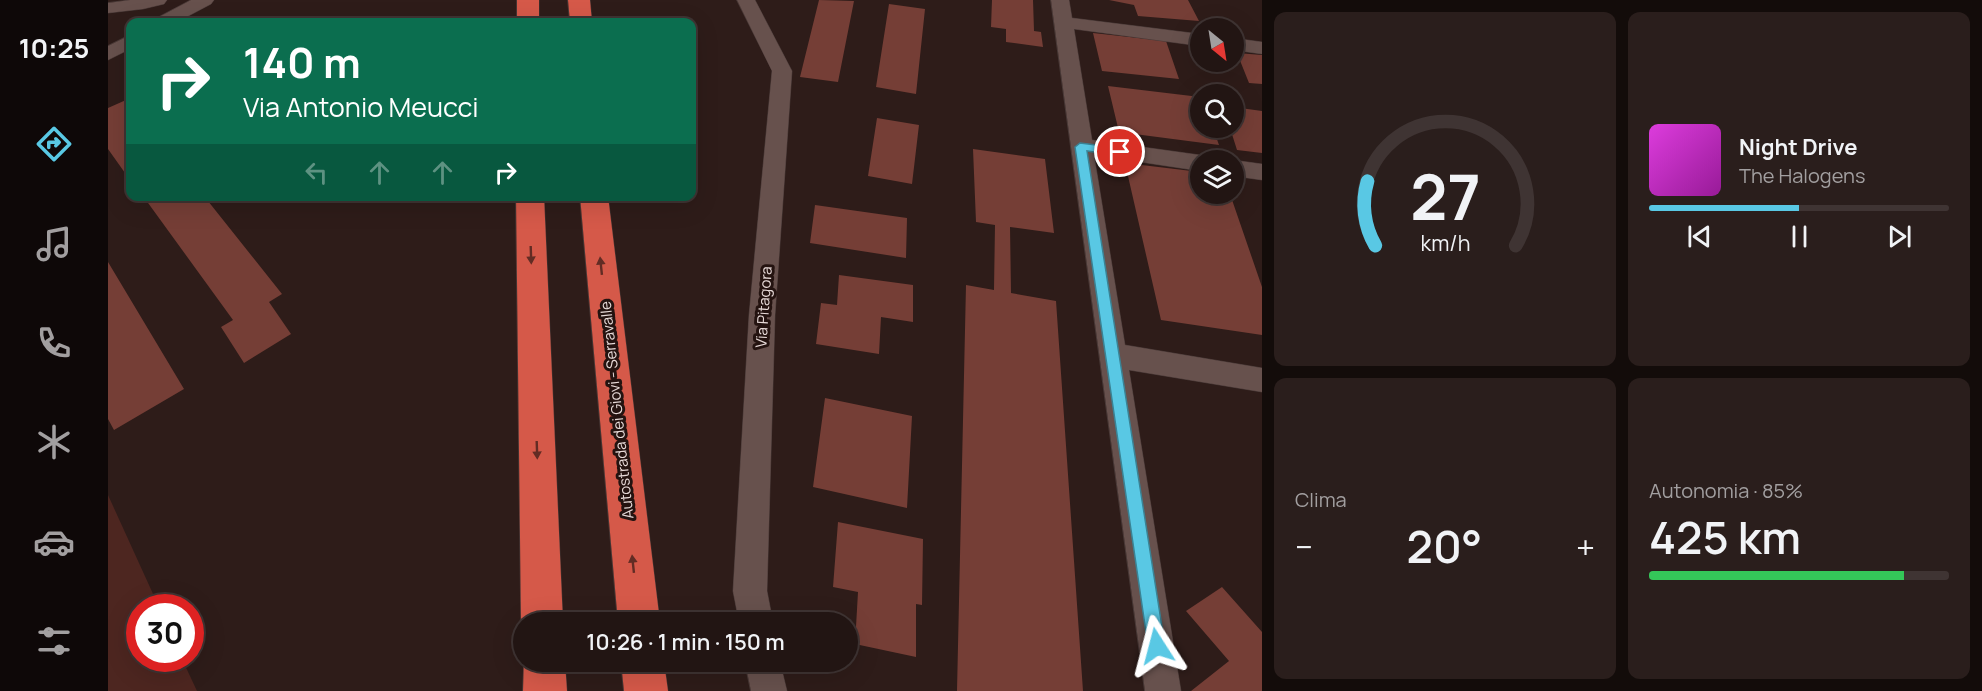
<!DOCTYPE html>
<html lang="it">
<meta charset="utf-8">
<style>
:root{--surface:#221513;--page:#2a1e1c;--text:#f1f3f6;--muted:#a29fa0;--line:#3f3433;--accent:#59c8e4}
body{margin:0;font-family:Manrope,sans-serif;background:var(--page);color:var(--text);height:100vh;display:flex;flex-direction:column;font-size:22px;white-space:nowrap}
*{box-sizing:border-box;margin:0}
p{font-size:20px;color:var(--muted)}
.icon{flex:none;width:33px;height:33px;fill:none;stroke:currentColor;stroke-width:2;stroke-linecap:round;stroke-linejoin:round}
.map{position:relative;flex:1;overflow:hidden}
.drawer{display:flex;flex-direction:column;gap:12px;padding:12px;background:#130c0a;width:720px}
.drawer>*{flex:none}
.top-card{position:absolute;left:18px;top:18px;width:570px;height:183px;border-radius:12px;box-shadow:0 6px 24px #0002,0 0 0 2px var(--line);background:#0b6e4f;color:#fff;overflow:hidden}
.needle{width:39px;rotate:150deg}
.fabs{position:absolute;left:1082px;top:18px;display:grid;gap:12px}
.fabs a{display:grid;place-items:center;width:54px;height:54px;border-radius:50%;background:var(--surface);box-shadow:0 6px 24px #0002,0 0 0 2px var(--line);font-size:30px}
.speed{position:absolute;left:18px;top:594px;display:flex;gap:12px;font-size:30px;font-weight:700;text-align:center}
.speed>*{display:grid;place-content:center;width:78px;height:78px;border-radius:50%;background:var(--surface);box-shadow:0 6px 24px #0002,0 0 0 2px var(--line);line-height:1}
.speed .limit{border:9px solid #d22;background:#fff;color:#111}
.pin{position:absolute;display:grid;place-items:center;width:51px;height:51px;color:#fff;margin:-26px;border:3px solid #fff;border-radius:50%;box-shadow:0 2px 6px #0007}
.me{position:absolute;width:66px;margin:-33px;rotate:351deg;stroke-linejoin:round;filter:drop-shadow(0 0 4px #0008)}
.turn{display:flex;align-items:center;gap:21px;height:126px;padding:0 18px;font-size:27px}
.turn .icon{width:78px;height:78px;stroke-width:2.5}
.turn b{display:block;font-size:42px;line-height:51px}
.lanes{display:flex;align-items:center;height:57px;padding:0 18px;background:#0003;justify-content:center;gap:30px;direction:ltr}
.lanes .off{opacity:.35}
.big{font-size:45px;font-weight:600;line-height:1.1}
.drawer .tile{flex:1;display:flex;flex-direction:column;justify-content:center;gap:9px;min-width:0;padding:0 21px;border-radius:12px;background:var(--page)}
.drawer .dial{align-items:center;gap:0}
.dial svg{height:156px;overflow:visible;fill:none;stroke:var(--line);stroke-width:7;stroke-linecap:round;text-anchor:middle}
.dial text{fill:var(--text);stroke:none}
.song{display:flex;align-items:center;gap:18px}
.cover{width:72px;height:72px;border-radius:9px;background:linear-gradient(135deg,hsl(300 70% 55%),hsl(300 70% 35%))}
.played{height:6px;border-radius:3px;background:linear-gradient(90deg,var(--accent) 50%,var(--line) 50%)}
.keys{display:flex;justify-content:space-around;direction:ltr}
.heat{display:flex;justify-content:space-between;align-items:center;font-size:33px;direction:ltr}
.charge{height:9px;border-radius:4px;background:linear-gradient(90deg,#34c759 85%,var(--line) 0)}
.drawer .tiles{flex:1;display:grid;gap:12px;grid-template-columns:repeat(2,1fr)}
.trip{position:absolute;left:405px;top:612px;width:345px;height:60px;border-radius:30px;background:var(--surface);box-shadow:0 6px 24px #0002,0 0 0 2px var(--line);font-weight:600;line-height:60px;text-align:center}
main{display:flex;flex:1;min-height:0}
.tabs{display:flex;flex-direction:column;width:108px;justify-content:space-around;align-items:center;background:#0e0808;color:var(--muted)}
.tabs .icon{width:42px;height:42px}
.tabs .current{color:var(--accent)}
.tabs b{font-size:27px;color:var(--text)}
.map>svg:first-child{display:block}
.green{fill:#4d2620}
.building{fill:#753e36}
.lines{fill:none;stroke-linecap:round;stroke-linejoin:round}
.minor-casing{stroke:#483937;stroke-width:1}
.highway-casing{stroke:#483937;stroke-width:1}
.minor{fill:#67514d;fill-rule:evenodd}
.highway{fill:#d55949;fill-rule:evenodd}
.oneway{fill:#622c24}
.route{fill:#59c8e4;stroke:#3a8294;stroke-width:1.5}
.labels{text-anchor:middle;stroke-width:6;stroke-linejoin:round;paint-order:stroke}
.street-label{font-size:15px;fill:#e8dbd9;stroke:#241310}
</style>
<main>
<nav class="tabs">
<b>10:25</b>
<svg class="icon current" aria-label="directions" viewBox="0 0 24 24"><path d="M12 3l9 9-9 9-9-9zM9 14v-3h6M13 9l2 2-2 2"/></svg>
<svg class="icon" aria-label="music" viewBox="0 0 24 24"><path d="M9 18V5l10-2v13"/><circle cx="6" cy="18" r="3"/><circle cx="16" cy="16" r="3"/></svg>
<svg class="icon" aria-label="phone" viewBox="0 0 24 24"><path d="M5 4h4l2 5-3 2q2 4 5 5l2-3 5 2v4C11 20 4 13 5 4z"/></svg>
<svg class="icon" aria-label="climate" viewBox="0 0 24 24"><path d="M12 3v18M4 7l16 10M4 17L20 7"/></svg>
<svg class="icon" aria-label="car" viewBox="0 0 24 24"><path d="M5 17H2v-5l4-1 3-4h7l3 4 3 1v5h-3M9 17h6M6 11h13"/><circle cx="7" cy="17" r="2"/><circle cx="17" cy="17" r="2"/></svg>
<svg class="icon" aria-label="filters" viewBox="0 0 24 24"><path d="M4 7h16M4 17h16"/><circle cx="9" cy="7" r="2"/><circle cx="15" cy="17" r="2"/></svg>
</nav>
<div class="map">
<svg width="1154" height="691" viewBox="0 0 1154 691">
<rect width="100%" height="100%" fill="#2e1c19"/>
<!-- green -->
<path class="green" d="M 0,495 L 51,607 L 32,608 L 32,658 L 74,659 L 89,691 L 0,691 Z"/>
<!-- building -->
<path class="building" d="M 711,0 L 746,1 L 730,82 L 692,77 Z
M 884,0 L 925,0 L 926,31 L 933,32 L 935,47 L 898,42 L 898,29 L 883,27 Z
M 1001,0 L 1080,0 L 1091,21 L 1030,16 L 1026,5 Z
M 781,4 L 817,9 L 808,94 L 768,87 Z
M 985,33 L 1058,41 L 1071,79 L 994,71 Z
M 1129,53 L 1154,55 L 1154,84 L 1141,83 Z
M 1000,86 L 1092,97 L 1092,128 L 1105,128 L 1111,145 L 1011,132 Z
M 18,100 L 22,105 L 22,180 L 0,149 L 0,108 Z
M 1125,107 L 1154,111 L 1154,153 L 1129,150 L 1122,128 L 1125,128 Z
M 769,118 L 811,125 L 804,184 L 760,176 Z
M 865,149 L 937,159 L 946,233 L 902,227 L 903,293 L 948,301 L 975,691 L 849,691 L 858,285 L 886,290 L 887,225 L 868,222 Z
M 1017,163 L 1092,172 L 1092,194 L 1122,194 L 1154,287 L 1154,335 L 1053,320 Z
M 35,196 L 96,196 L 174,294 L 161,302 L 183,334 L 136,363 L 113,327 L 125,320 Z
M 707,205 L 799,218 L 798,258 L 702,243 Z
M 0,262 L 76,389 L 6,430 L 0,419 Z
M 731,275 L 805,285 L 805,322 L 773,317 L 771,354 L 708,344 L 713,303 L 729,305 Z
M 717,398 L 804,416 L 799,508 L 705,487 Z
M 730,522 L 815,539 L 814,605 L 808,604 L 808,657 L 747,644 L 750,592 L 725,587 Z
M 1114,587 L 1154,632 L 1154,691 L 1083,691 L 1121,661 L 1078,611 Z"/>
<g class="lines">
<!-- minor casing -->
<g class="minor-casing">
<path id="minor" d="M 22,0 L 59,0 L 56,4 L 35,9 L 0,13 L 0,3 Z
M 83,0 L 106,0 L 103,4 L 69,22 L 47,22 L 49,18 Z
M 629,0 L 647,0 L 684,71 L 667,315 L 659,591 L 665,622 L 631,622 L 625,591 L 641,315 L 664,71 Z
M 943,0 L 961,0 L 964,18 L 1092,34 L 1092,46 L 966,29 L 984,140 L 1092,155 L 1102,160 L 1092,160 L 1092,171 L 986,155 L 1017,345 L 1154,368 L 1154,392 L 1021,370 L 1073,691 L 1037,691 Z
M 22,35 L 22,49 L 0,60 L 0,46 Z
M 1125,38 L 1154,42 L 1154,54 L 1125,50 Z
M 1124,160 L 1125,160 L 1154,164 L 1154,180 L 1125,176 Z
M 637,662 L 672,662 L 679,691 L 643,691 Z"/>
</g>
<!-- highway casing -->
<g class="highway-casing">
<path id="highway" d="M 409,0 L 431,0 L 431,22 L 409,22 Z
M 460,0 L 482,0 L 484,22 L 462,22 Z
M 408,196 L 436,196 L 455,622 L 416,622 L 416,628 L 413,622 Z
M 472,196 L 500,196 L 552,622 L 510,622 Z
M 416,659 L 416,662 L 457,662 L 459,691 L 415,691 Z
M 513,662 L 556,662 L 560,691 L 516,691 Z"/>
</g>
<!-- minor -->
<use href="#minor" class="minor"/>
<!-- highway -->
<use href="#highway" class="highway"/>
</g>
<!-- one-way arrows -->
<defs><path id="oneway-solid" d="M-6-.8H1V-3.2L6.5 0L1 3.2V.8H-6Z" transform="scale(1.5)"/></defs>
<g class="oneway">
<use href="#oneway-solid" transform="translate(423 255) rotate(88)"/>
<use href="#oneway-solid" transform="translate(493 266) rotate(-96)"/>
<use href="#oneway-solid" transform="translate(429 450) rotate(88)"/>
<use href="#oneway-solid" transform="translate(525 564) rotate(-96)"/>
</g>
<!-- route -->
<path class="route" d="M 972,143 L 1012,148 L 1018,152 L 1012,156 L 979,151 L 1057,646 L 1055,652 L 1049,655 L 1042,652 L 1040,646 L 967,147 Z"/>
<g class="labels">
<!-- street labels -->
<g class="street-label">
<text transform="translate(656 307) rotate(-86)" y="5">Via Pitagora</text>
<text transform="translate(509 410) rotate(-96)" y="5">Autostrada dei Giovi - Serravalle</text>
</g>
</g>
</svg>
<div class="fabs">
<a><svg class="needle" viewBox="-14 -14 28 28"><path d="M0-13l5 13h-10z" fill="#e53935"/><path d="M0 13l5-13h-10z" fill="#a29fa0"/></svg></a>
<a><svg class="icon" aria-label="search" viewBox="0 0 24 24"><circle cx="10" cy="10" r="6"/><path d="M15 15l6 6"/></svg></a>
<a><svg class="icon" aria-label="layers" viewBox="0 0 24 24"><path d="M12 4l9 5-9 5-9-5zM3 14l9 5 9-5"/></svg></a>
</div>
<div class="speed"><div class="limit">30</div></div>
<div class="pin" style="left:1012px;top:152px;background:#d93025"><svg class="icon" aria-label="arrive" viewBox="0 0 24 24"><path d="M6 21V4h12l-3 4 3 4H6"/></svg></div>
<svg class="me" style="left:1049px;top:646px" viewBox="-20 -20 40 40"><path d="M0-17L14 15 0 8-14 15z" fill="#59c8e4" stroke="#fff" stroke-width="4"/></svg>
<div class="trip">10:26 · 1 min · 150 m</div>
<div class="top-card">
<div class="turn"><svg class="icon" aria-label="right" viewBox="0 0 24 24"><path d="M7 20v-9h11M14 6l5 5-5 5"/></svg><div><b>140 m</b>Via Antonio Meucci</div></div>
<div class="lanes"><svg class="icon off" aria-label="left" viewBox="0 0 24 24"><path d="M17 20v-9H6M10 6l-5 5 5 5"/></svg><svg class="icon off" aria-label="ahead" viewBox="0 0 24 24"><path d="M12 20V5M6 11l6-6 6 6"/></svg><svg class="icon off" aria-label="ahead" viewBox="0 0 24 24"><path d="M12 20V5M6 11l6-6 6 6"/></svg><svg class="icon" aria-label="right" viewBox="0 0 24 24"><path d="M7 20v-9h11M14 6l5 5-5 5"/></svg></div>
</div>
</div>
<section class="drawer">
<div class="tiles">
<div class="tile dial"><svg viewBox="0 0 100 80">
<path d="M14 69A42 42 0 1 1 86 69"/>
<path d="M14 69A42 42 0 0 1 10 36" stroke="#59c8e4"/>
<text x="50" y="56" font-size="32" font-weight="700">27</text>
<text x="50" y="72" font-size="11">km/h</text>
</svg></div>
<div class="tile">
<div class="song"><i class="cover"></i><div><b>Night Drive</b><p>The Halogens</p></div></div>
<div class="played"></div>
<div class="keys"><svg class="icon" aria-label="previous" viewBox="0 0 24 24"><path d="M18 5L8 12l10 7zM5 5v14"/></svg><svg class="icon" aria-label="pause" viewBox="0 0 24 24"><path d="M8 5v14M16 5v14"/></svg><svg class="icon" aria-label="next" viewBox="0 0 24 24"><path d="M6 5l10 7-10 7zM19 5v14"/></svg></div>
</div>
<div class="tile"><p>Clima</p>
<div class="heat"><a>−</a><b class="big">20°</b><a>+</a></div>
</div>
<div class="tile"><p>Autonomia · 85%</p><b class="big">425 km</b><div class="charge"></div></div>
</div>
</section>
</main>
